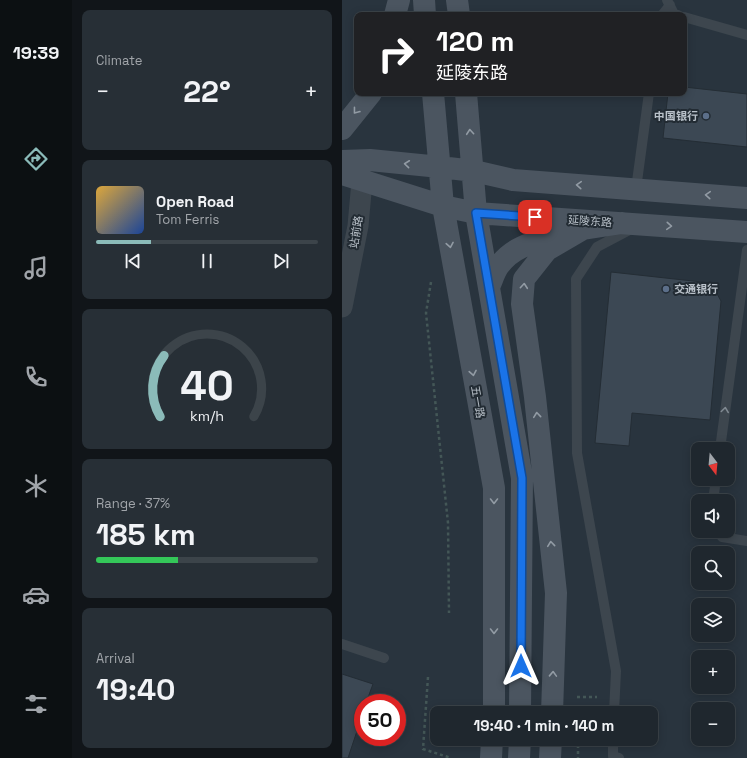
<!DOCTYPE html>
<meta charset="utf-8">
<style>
:root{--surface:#1f272e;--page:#272f36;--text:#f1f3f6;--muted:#a1a5aa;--line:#3c444a;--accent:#8bbbb9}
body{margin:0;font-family:"Space Grotesk","Noto Sans SC",sans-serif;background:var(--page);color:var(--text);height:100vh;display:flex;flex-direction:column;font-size:15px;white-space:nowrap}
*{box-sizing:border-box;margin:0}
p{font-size:13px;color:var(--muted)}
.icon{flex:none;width:22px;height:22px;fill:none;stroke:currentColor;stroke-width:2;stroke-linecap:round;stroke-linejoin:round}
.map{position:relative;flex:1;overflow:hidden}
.drawer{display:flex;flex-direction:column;gap:10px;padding:10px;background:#111519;width:270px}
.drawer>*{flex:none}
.hud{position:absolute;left:12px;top:12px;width:333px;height:84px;border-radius:8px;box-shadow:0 2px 10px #0003,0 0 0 1px var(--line);background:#202124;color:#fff;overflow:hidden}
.needle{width:26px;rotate:164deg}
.tools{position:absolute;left:349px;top:442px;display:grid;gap:8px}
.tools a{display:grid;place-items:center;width:44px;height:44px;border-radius:8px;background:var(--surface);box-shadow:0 2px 10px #0003,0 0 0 1px var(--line);font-size:20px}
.speed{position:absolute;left:12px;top:694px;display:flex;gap:8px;font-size:20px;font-weight:700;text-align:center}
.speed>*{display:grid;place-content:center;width:52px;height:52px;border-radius:50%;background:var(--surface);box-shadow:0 2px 10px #0003,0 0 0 1px var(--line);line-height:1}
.speed .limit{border:6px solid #d22;background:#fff;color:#111}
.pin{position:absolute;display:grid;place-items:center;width:34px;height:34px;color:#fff;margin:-17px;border-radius:8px;box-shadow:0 2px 6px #0006}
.me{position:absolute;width:44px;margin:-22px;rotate:0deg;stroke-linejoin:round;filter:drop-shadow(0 0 3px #0008)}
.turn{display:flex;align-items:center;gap:14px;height:84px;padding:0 16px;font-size:18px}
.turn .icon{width:52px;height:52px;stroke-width:2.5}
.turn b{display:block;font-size:28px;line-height:34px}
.big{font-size:30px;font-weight:700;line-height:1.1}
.drawer .card{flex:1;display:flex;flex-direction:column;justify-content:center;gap:6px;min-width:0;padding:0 14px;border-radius:8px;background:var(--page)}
.drawer .dial{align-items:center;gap:0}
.dial svg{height:104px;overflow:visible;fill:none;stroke:var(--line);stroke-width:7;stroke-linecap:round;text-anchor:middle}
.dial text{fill:var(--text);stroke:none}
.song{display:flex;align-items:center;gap:12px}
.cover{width:48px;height:48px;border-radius:6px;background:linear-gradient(135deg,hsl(40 70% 55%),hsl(220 70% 35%))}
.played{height:4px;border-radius:2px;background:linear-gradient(90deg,var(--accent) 25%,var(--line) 25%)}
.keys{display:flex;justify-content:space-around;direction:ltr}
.heat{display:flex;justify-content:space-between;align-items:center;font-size:22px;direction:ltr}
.charge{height:6px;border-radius:3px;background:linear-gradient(90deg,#34c759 37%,var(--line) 0)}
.trip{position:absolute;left:88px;top:706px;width:228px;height:40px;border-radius:8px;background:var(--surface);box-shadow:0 2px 10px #0003,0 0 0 1px var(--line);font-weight:700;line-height:40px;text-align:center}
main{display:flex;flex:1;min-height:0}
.tab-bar{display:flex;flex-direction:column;width:72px;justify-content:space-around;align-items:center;background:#0c1012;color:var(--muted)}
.tab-bar .icon{width:28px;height:28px}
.tab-bar .current{color:var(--accent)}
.tab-bar b{font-size:18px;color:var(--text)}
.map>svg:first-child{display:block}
.building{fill:#3c4854;stroke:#242d35}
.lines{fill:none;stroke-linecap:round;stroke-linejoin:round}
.path{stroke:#445757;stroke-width:2.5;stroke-dasharray:3 3;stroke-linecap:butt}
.lane{stroke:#3d464e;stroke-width:10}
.street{stroke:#3d464e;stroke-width:21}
.secondary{stroke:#4b5560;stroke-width:22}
.oneway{stroke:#929ba4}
.oneway2{stroke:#818a92}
.route-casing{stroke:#114b97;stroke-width:10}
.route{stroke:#1a73e8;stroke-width:7}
.service-dot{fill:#5c6f8a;stroke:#222b33;stroke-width:1.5}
.labels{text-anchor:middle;stroke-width:4;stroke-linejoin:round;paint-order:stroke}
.poi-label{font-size:11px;font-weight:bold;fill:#b9c1c9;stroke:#222b33;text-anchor:end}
.street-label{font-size:11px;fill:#b9c1c9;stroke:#222b33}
</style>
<main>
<nav class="tab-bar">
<b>19:39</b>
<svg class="icon current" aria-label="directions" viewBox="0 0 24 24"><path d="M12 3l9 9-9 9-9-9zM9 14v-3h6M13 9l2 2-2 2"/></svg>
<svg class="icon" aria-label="music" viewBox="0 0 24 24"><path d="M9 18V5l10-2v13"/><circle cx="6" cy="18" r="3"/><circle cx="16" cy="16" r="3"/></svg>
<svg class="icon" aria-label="phone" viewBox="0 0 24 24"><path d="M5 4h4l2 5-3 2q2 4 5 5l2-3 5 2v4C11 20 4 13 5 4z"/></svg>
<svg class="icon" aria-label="climate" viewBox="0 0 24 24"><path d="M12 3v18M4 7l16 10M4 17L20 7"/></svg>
<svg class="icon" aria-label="car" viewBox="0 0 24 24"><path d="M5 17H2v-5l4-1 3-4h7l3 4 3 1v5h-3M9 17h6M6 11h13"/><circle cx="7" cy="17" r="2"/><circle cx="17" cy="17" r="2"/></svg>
<svg class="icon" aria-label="filters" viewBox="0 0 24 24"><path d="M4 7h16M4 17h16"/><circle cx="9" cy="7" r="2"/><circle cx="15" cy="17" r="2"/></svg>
</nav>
<section class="drawer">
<div class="card"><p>Climate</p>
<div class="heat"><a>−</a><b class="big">22°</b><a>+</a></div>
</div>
<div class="card">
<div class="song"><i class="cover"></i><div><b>Open Road</b><p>Tom Ferris</p></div></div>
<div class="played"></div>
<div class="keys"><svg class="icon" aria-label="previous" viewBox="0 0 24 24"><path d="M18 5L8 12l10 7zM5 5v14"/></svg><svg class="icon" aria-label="pause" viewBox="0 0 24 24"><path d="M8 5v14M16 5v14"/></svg><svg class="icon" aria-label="next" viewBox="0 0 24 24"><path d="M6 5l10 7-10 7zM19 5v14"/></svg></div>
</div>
<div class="card dial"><svg viewBox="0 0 100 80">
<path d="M14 69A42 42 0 1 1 86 69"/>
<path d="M14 69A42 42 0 0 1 17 22" stroke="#8bbbb9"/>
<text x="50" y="56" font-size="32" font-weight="700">40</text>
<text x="50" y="72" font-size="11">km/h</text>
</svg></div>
<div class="card"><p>Range · 37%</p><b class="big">185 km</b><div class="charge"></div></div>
<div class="card"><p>Arrival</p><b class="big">19:40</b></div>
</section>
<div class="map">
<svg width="405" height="758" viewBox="0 0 405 758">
<rect width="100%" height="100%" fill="#29343e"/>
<!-- building -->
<path class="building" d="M 342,87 L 405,94 L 405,147 L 321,138 L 326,93 L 342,93 Z
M 269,272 L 369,283 L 379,301 L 368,420 L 290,413 L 287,446 L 253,443 Z
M 0,674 L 31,684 L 24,703 L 21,703 L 21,713 L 6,758 L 0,758 Z"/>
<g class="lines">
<!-- path -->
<path class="path" d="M 89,282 L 84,313 L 106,523 L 107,613
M 86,677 L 81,749 L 109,758
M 235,697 L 255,697
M 236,739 L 236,758"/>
<!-- lane -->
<path class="lane" d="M 325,0 L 332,14 L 336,15
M 320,15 L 328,5
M 342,17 L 405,35
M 294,189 L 307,93
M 378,449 L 405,250
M 371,501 L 374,479
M 376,531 L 380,537 L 405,541
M 0,644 L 42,658
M 272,713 L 274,671 L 235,453 L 234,279 L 255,247 L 291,228
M 271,739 L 271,756 L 277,758"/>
<!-- street -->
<path class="street" d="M 0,307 L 16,226 L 20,181"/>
<!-- secondary -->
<path class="secondary" d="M 82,0 L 83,15
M 115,0 L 117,15
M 53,15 L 57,0
M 91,93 L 101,206 L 152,488 L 152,713
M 124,93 L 134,213 L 180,478 L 178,713
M 0,129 L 29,93
M 0,161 L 28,160 L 98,167 L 132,171 L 171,180 L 405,198
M 0,174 L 101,206 L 134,213 L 405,232
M 147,287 C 150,281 152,273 156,267 C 172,244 195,242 221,235
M 210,713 L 214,593 L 193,397 L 180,304 L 182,279 L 205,250 L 241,229 L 280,223
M 149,758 L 150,739
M 177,758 L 178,739
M 208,758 L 209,739"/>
</g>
<!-- one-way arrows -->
<defs><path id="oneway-chevron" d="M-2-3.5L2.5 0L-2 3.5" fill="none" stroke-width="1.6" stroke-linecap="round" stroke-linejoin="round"/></defs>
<g class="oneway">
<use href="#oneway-chevron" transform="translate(14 111) rotate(128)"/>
<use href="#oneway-chevron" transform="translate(128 132) rotate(-95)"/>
<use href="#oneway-chevron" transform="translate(65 164) rotate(-174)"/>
<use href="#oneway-chevron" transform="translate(237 185) rotate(-176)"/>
<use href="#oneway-chevron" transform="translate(366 195) rotate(-176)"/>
<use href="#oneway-chevron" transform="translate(327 226) rotate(4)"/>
<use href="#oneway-chevron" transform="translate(108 245) rotate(80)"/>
<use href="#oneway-chevron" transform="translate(182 286) rotate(-85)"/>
<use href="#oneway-chevron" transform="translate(131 373) rotate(80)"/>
<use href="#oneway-chevron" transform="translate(195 415) rotate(-96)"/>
<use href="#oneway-chevron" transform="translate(152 501) rotate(90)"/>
<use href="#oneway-chevron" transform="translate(209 544) rotate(-96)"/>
<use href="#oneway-chevron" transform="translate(152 631) rotate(90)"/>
<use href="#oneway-chevron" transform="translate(211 674) rotate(-88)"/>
</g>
<use class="oneway2" href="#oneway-chevron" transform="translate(383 410) rotate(-82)"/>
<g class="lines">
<!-- route casing -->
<g class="route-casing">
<path id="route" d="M 179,666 L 180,478 L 134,213 L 193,217"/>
</g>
<!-- route -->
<use href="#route" class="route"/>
</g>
<!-- markers -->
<g class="service-dot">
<circle cx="364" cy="116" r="4"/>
<circle cx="324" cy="289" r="4"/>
</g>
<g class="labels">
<!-- poi labels -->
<g class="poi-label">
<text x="356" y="120">中国银行</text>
<text x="332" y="293" text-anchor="start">交通银行</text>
</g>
<!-- street labels -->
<g class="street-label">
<text transform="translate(248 221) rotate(4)" y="4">延陵东路</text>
<text transform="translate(14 232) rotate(-81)" y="4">站前路</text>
<text transform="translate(136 402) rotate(80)" y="4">五一路</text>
</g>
</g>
</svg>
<div class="tools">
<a><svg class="needle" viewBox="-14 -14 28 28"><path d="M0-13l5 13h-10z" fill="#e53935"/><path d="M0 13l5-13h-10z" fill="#a1a5aa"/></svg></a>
<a><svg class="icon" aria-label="sound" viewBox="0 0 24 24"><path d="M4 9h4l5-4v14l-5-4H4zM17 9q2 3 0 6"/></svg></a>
<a><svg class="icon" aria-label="search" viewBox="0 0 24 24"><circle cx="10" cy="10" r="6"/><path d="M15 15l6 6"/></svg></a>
<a><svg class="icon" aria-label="layers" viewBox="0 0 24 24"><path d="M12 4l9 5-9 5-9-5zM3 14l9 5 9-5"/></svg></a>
<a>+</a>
<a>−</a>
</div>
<div class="speed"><div class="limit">50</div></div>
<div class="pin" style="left:193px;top:217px;background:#d93025"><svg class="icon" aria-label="arrive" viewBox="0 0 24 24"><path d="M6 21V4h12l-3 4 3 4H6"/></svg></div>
<svg class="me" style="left:179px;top:666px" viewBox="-20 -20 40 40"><path d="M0-17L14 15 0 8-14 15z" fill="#1a73e8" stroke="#fff" stroke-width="4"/></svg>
<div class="trip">19:40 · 1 min · 140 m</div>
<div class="hud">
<div class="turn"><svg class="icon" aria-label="right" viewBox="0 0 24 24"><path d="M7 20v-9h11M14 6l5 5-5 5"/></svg><div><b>120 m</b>延陵东路</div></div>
</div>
</div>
</main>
